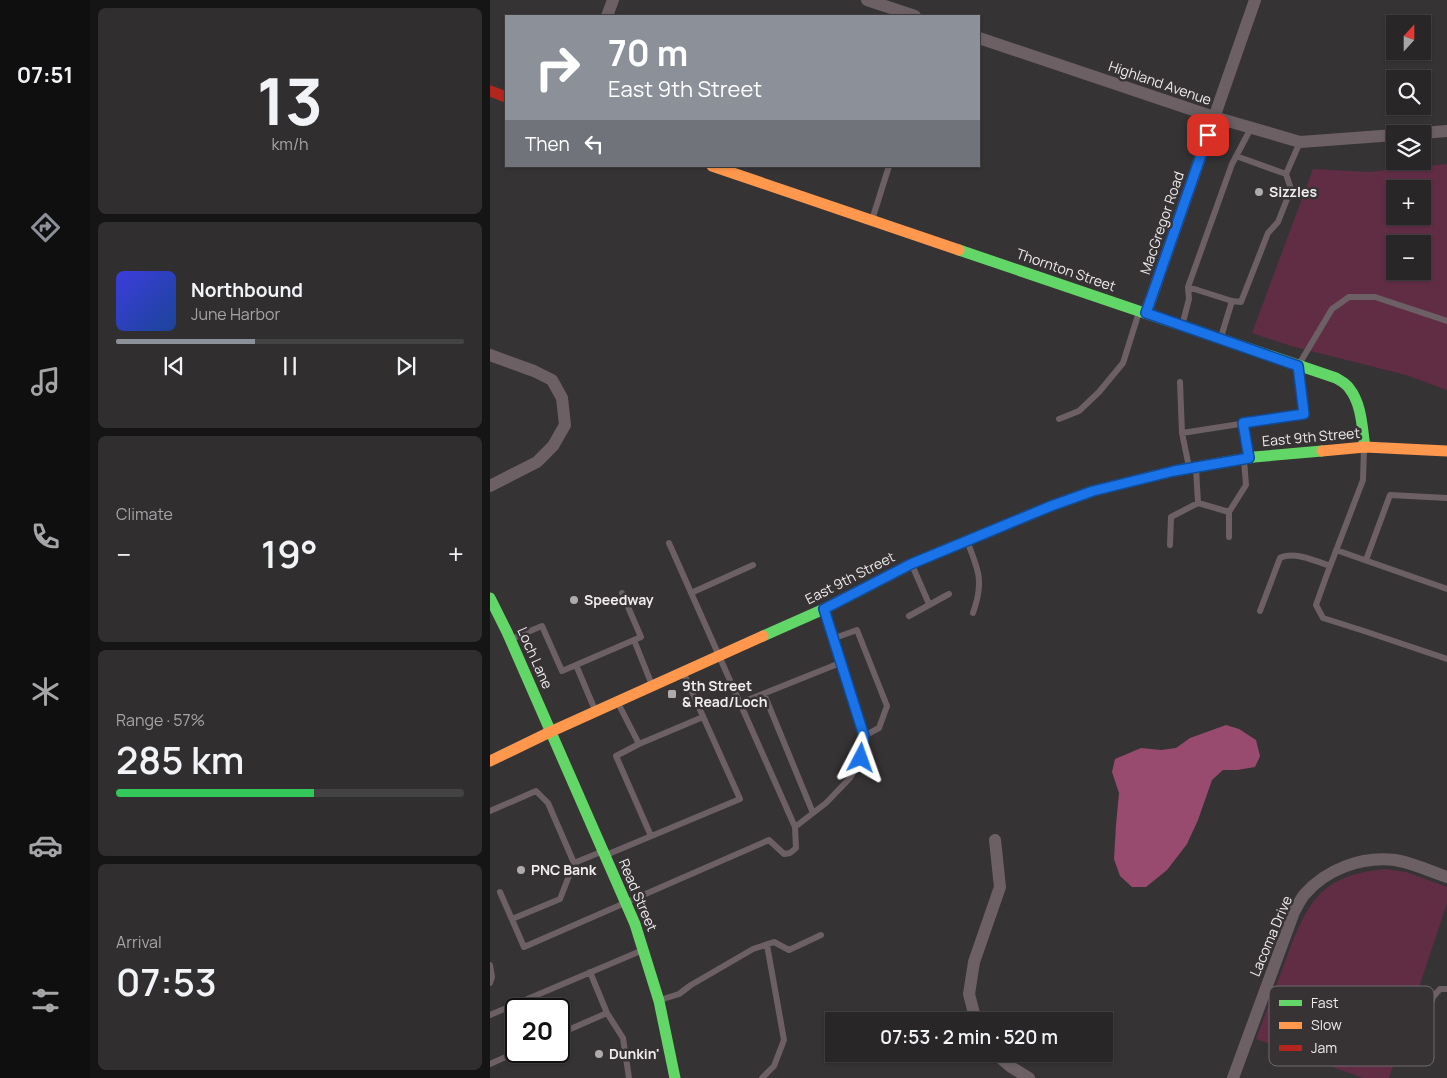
<!DOCTYPE html>
<meta charset="utf-8">
<style>
:root{--surface:#282627;--page:#302e2f;--text:#f1f3f6;--muted:#a5a5a7;--line:#444344;--accent:#8c9099}
body{margin:0;font-family:Manrope,sans-serif;background:var(--page);color:var(--text);height:100vh;display:flex;flex-direction:column;font-size:19px;white-space:nowrap}
*{box-sizing:border-box;margin:0}
p{font-size:16px;color:var(--muted)}
.icon{flex:none;width:28px;height:28px;fill:none;stroke:currentColor;stroke-width:2;stroke-linecap:round;stroke-linejoin:round}
.map{position:relative;flex:1;overflow:hidden}
.drawer{display:flex;flex-direction:column;gap:8px;padding:8px;background:#161515;width:400px}
.drawer>*{flex:none}
.top-card{position:absolute;left:15px;top:15px;width:475px;height:152px;border-radius:0px;box-shadow:0 1px 4px #0004,0 0 0 1px var(--line);background:#8c9099;color:#fff;overflow:hidden}
.needle{width:32px;rotate:21deg}
.buttons{position:absolute;left:896px;top:15px;display:grid;gap:10px}
.buttons a{display:grid;place-items:center;width:45px;height:45px;border-radius:0px;background:var(--surface);box-shadow:0 1px 4px #0004,0 0 0 1px var(--line);font-size:25px}
.speed{position:absolute;left:15px;top:998px;display:flex;gap:10px;font-size:25px;font-weight:700;text-align:center}
.speed>*{display:grid;place-content:center;width:65px;height:65px;border-radius:50%;background:var(--surface);box-shadow:0 1px 4px #0004,0 0 0 1px var(--line);line-height:1}
.speed .limit{border:2px solid #111;border-radius:8px;background:#fff;color:#111}
.pin{position:absolute;display:grid;place-items:center;width:42px;height:42px;color:#fff;margin:-21px;border-radius:10px;box-shadow:0 2px 8px #0006}
.me{position:absolute;width:55px;margin:-28px;rotate:4deg;stroke-linejoin:round;filter:drop-shadow(0 0 4px #0008)}
.turn{display:flex;align-items:center;gap:18px;height:105px;padding:0 20px;font-size:22px}
.turn .icon{width:65px;height:65px;stroke-width:2.5}
.turn b{display:block;font-size:35px;line-height:42px}
.then{display:flex;align-items:center;height:48px;padding:0 20px;background:#0003;gap:10px;font-size:19px}
.big{font-size:38px;font-weight:600;line-height:1.1}
.drawer .card{flex:1;display:flex;flex-direction:column;justify-content:center;gap:8px;min-width:0;padding:0 18px;border-radius:8px;background:var(--page)}
.drawer .dial{align-items:center;gap:0}
.dial b{font-size:65px;line-height:1}
.song{display:flex;align-items:center;gap:15px}
.cover{width:60px;height:60px;border-radius:8px;background:linear-gradient(135deg,hsl(240 70% 55%),hsl(220 70% 35%))}
.played{height:5px;border-radius:2px;background:linear-gradient(90deg,var(--accent) 40%,var(--line) 40%)}
.keys{display:flex;justify-content:space-around;direction:ltr}
.heat{display:flex;justify-content:space-between;align-items:center;font-size:28px;direction:ltr}
.charge{height:8px;border-radius:4px;background:linear-gradient(90deg,#34c759 57%,var(--line) 0)}
.trip{position:absolute;left:335px;top:1012px;width:288px;height:50px;border-radius:0px;background:var(--surface);box-shadow:0 1px 4px #0004,0 0 0 1px var(--line);font-weight:600;line-height:50px;text-align:center}
main{display:flex;flex:1;min-height:0}
.tabs{display:flex;flex-direction:column;width:90px;justify-content:space-around;align-items:center;background:#100f10;color:var(--muted)}
.tabs .icon{width:35px;height:35px}
.tabs .on{color:var(--accent)}
.tabs b{font-size:22px;color:var(--text)}
.map>svg:first-child{display:block}
.green{fill:#602d45;fill-rule:evenodd}
.water{fill:#984b6f}
.lines{fill:none;stroke-linecap:round;stroke-linejoin:round}
.lane{stroke:#6c6065;stroke-width:6}
.street{stroke:#6c6065;stroke-width:12}
.fast{stroke:#63d668;stroke-width:11}
.slow{stroke:#ff974d;stroke-width:11}
.jam{stroke:#b3261e;stroke-width:11}
.route-casing{stroke:#114b97;stroke-width:12}
.route{stroke:#1a73e8;stroke-width:9}
.poi-dot{fill:#aeabac;stroke:#373234;stroke-width:2}
.labels{text-anchor:middle;stroke-width:5;stroke-linejoin:round;paint-order:stroke}
.street-label{font-size:14px;fill:#efeced;stroke:#373234}
.poi-label{font-size:14px;font-weight:bold;fill:#efeced;stroke:#373234;text-anchor:start}
.key{fill:#373234;stroke:#6e6a6c;stroke-width:1}
.key-label{font-size:14px;fill:#efeced}
</style>
<main>
<nav class="tabs">
<b>07:51</b>
<svg class="icon on" aria-label="directions" viewBox="0 0 24 24"><path d="M12 3l9 9-9 9-9-9zM9 14v-3h6M13 9l2 2-2 2"/></svg>
<svg class="icon" aria-label="music" viewBox="0 0 24 24"><path d="M9 18V5l10-2v13"/><circle cx="6" cy="18" r="3"/><circle cx="16" cy="16" r="3"/></svg>
<svg class="icon" aria-label="phone" viewBox="0 0 24 24"><path d="M5 4h4l2 5-3 2q2 4 5 5l2-3 5 2v4C11 20 4 13 5 4z"/></svg>
<svg class="icon" aria-label="climate" viewBox="0 0 24 24"><path d="M12 3v18M4 7l16 10M4 17L20 7"/></svg>
<svg class="icon" aria-label="car" viewBox="0 0 24 24"><path d="M5 17H2v-5l4-1 3-4h7l3 4 3 1v5h-3M9 17h6M6 11h13"/><circle cx="7" cy="17" r="2"/><circle cx="17" cy="17" r="2"/></svg>
<svg class="icon" aria-label="filters" viewBox="0 0 24 24"><path d="M4 7h16M4 17h16"/><circle cx="9" cy="7" r="2"/><circle cx="15" cy="17" r="2"/></svg>
</nav>
<section class="drawer">
<div class="card dial"><b>13</b><p>km/h</p></div>
<div class="card">
<div class="song"><i class="cover"></i><div><b>Northbound</b><p>June Harbor</p></div></div>
<div class="played"></div>
<div class="keys"><svg class="icon" aria-label="previous" viewBox="0 0 24 24"><path d="M18 5L8 12l10 7zM5 5v14"/></svg><svg class="icon" aria-label="pause" viewBox="0 0 24 24"><path d="M8 5v14M16 5v14"/></svg><svg class="icon" aria-label="next" viewBox="0 0 24 24"><path d="M6 5l10 7-10 7zM19 5v14"/></svg></div>
</div>
<div class="card"><p>Climate</p>
<div class="heat"><a>−</a><b class="big">19°</b><a>+</a></div>
</div>
<div class="card"><p>Range · 57%</p><b class="big">285 km</b><div class="charge"></div></div>
<div class="card"><p>Arrival</p><b class="big">07:53</b></div>
</section>
<div class="map">
<svg width="957" height="1078" viewBox="0 0 957 1078">
<rect width="100%" height="100%" fill="#363334"/>
<!-- green -->
<path class="green" d="M 957,164 L 957,390 L 916,375 L 801,346 L 762,333 L 823,169 L 879,172 ZM 905,189 L 932,189 L 932,216 L 905,216 ZM 905,244 L 932,244 L 932,271 L 905,271 Z
M 896,869 L 916,872 L 957,887 L 957,903 L 899,1078 L 873,1078 L 766,1039 C 775,1016 783,993 792,970 C 802,944 811,912 832,892 C 850,876 872,871 896,869 Z"/>
<!-- water -->
<path class="water" d="M 736,725 L 749,729 L 766,740 L 770,756 L 765,767 L 747,770 L 733,770 L 722,780 L 708,820 L 697,844 L 677,870 L 656,887 L 642,887 L 630,876 L 624,859 L 626,825 L 629,793 L 622,772 L 625,759 L 651,748 L 671,750 L 686,748 L 700,738 Z"/>
<g class="lines">
<!-- lane -->
<path class="lane" d="M 746,156 L 796,174 L 810,142
M 382,220 L 399,166
M 698,287 L 742,301 L 731,337
M 742,301 L 751,302 L 778,233 L 788,222 L 801,189 L 796,174
M 692,326 L 699,299 L 698,287 L 742,164 L 761,128
M 690,382 L 692,433 L 699,467
M 569,419 L 589,411 L 609,392 L 633,363 L 649,312
M 753,423 L 759,456
M 692,433 L 814,414 L 808,366 L 842,309 L 859,297 L 885,297 L 957,321
M 874,448 L 873,480 L 836,577 L 826,605 L 833,618 L 874,631 L 957,659
M 706,468 L 708,503
M 739,537 L 739,512 L 756,485 L 754,460
M 477,541 C 489,571 494,582 483,613
M 179,543 L 305,827 L 336,803 L 360,778 L 371,758 L 374,736 L 334,611
M 680,545 L 681,517 L 708,503 L 739,512
M 846,550 L 957,589
M 876,560 L 900,495 L 957,498
M 422,565 L 439,604
M 201,593 L 263,565
M 770,611 L 790,558 C 803,551 826,561 840,566
M 419,616 L 459,594
M 21,639 L 52,626 L 72,671 L 151,637 L 132,593
M 342,639 L 367,630 L 397,706 L 389,728 L 374,736
M 144,640 L 162,685
M 86,665 L 105,710
M 274,694 L 323,813
M 128,703 L 149,744
M 250,703 L 350,663
M 0,811 L 46,791 L 58,803 L 84,863 L 111,852
M 161,836 L 126,756 L 149,744 L 213,717
M 116,855 L 250,799 L 194,674
M 10,892 L 34,947 L 279,840 L 294,854 L 300,853 L 306,848 L 305,827
M 22,919 L 70,899 L 84,863
M 0,965 L 2,977 L 0,983
M 170,1000 L 189,994 L 201,985 L 263,949 L 284,942 L 299,950 L 331,935
M 117,1013 L 133,1038 L 139,1078
M 0,1015 L 153,950
M 69,1034 L 117,1013 L 100,972
M 922,1061 L 943,997 L 950,989 L 957,989
M 0,1064 L 29,1051
M 272,1078 L 284,1066 L 294,1040 L 277,945"/>
<!-- street -->
<path class="street" d="M 377,0 L 425,16
M 117,16 L 123,0
M 489,38 L 724,117 L 810,142 L 905,135
M 921,134 L 957,131
M 656,313 L 765,0
M 0,355 L 44,371 L 62,380 L 72,398 L 75,425 L 63,446 L 47,462 L 0,486
M 486,1021 L 479,994 L 484,962 L 510,887 L 505,840
M 506,1054 L 521,1067 L 539,1078
M 743,1078 L 804,912 C 807,907 810,900 814,895 C 836,869 872,856 905,860 C 923,863 940,871 957,877"/>
<!-- fast -->
<path class="fast" d="M 469,250 L 846,378 C 851,381 856,383 859,388 C 872,404 872,428 875,447
M 0,598 L 17,632 L 145,924 L 169,1001 L 185,1078
M 273,636 L 334,609 L 421,564 L 561,506 L 603,491 L 684,471 L 764,457 L 832,451"/>
<!-- slow -->
<path class="slow" d="M 222,166 L 469,250
M 832,451 L 875,447 L 957,451
M 0,761 L 60,732 L 273,636"/>
<!-- jam -->
<path class="jam" d="M 0,91 L 16,97"/>
</g>
<g class="lines">
<!-- route casing -->
<g class="route-casing">
<path id="route" d="M 371,758 L 374,736 L 334,609 L 421,564 L 561,506 L 603,491 L 684,471 L 759,458 L 753,423 L 814,414 L 808,366 L 656,313 L 718,135"/>
</g>
<!-- route -->
<use href="#route" class="route"/>
</g>
<!-- markers -->
<g class="poi-dot">
<circle cx="769" cy="192" r="5"/>
<circle cx="84" cy="600" r="5"/>
<rect x="177" y="689" width="10" height="10" rx="2.5"/>
<circle cx="31" cy="870" r="5"/>
<circle cx="109" cy="1054" r="5"/>
</g>
<g class="labels">
<!-- street labels -->
<g class="street-label">
<text transform="translate(670 83) rotate(19)" y="5">Highland Avenue</text>
<text transform="translate(672 223) rotate(-71)" y="5">MacGregor Road</text>
<text transform="translate(576 270) rotate(19)" y="5">Thornton Street</text>
<text transform="translate(821 437) rotate(-5)" y="5">East 9th Street</text>
<text transform="translate(360 578) rotate(-27)" y="5">East 9th Street</text>
<text transform="translate(45 658) rotate(66)" y="5">Loch Lane</text>
<text transform="translate(148 895) rotate(67)" y="5">Read Street</text>
<text transform="translate(781 936) rotate(-67)" y="5">Lacoma Drive</text>
</g>
<!-- poi labels -->
<g class="poi-label">
<text x="779" y="197">Sizzles</text>
<text x="94" y="605">Speedway</text>
<text x="192" y="691">9th Street<tspan x="192" dy="16">&amp; Read/Loch</tspan></text>
<text x="41" y="875">PNC Bank</text>
<text x="119" y="1059">Dunkin'</text>
</g>
</g>
<!-- legend -->
<rect x="779" y="986" width="165" height="80" rx="8" class="key"/>
<rect x="789" y="1000" width="23" height="6" fill="#63d668"/>
<rect x="789" y="1022" width="23" height="7" fill="#ff974d"/>
<rect x="789" y="1045" width="23" height="6" fill="#b3261e"/>
<g class="key-label">
<text x="821" y="1008">Fast</text>
<text x="821" y="1030">Slow</text>
<text x="821" y="1053">Jam</text>
</g>
</svg>
<div class="buttons">
<a><svg class="needle" viewBox="-14 -14 28 28"><path d="M0-13l5 13h-10z" fill="#e53935"/><path d="M0 13l5-13h-10z" fill="#a5a5a7"/></svg></a>
<a><svg class="icon" aria-label="search" viewBox="0 0 24 24"><circle cx="10" cy="10" r="6"/><path d="M15 15l6 6"/></svg></a>
<a><svg class="icon" aria-label="layers" viewBox="0 0 24 24"><path d="M12 4l9 5-9 5-9-5zM3 14l9 5 9-5"/></svg></a>
<a>+</a>
<a>−</a>
</div>
<div class="speed"><div class="limit">20</div></div>
<div class="pin" style="left:718px;top:135px;background:#d93025"><svg class="icon" aria-label="arrive" viewBox="0 0 24 24"><path d="M6 21V4h12l-3 4 3 4H6"/></svg></div>
<svg class="me" style="left:371px;top:758px" viewBox="-20 -20 40 40"><path d="M0-17L14 15 0 8-14 15z" fill="#1a73e8" stroke="#fff" stroke-width="4"/></svg>
<div class="trip">07:53 · 2 min · 520 m</div>
<div class="top-card">
<div class="turn"><svg class="icon" aria-label="right" viewBox="0 0 24 24"><path d="M7 20v-9h11M14 6l5 5-5 5"/></svg><div><b>70 m</b>East 9th Street</div></div>
<div class="then">Then<svg class="icon" aria-label="left" viewBox="0 0 24 24"><path d="M17 20v-9H6M10 6l-5 5 5 5"/></svg></div>
</div>
</div>
</main>
